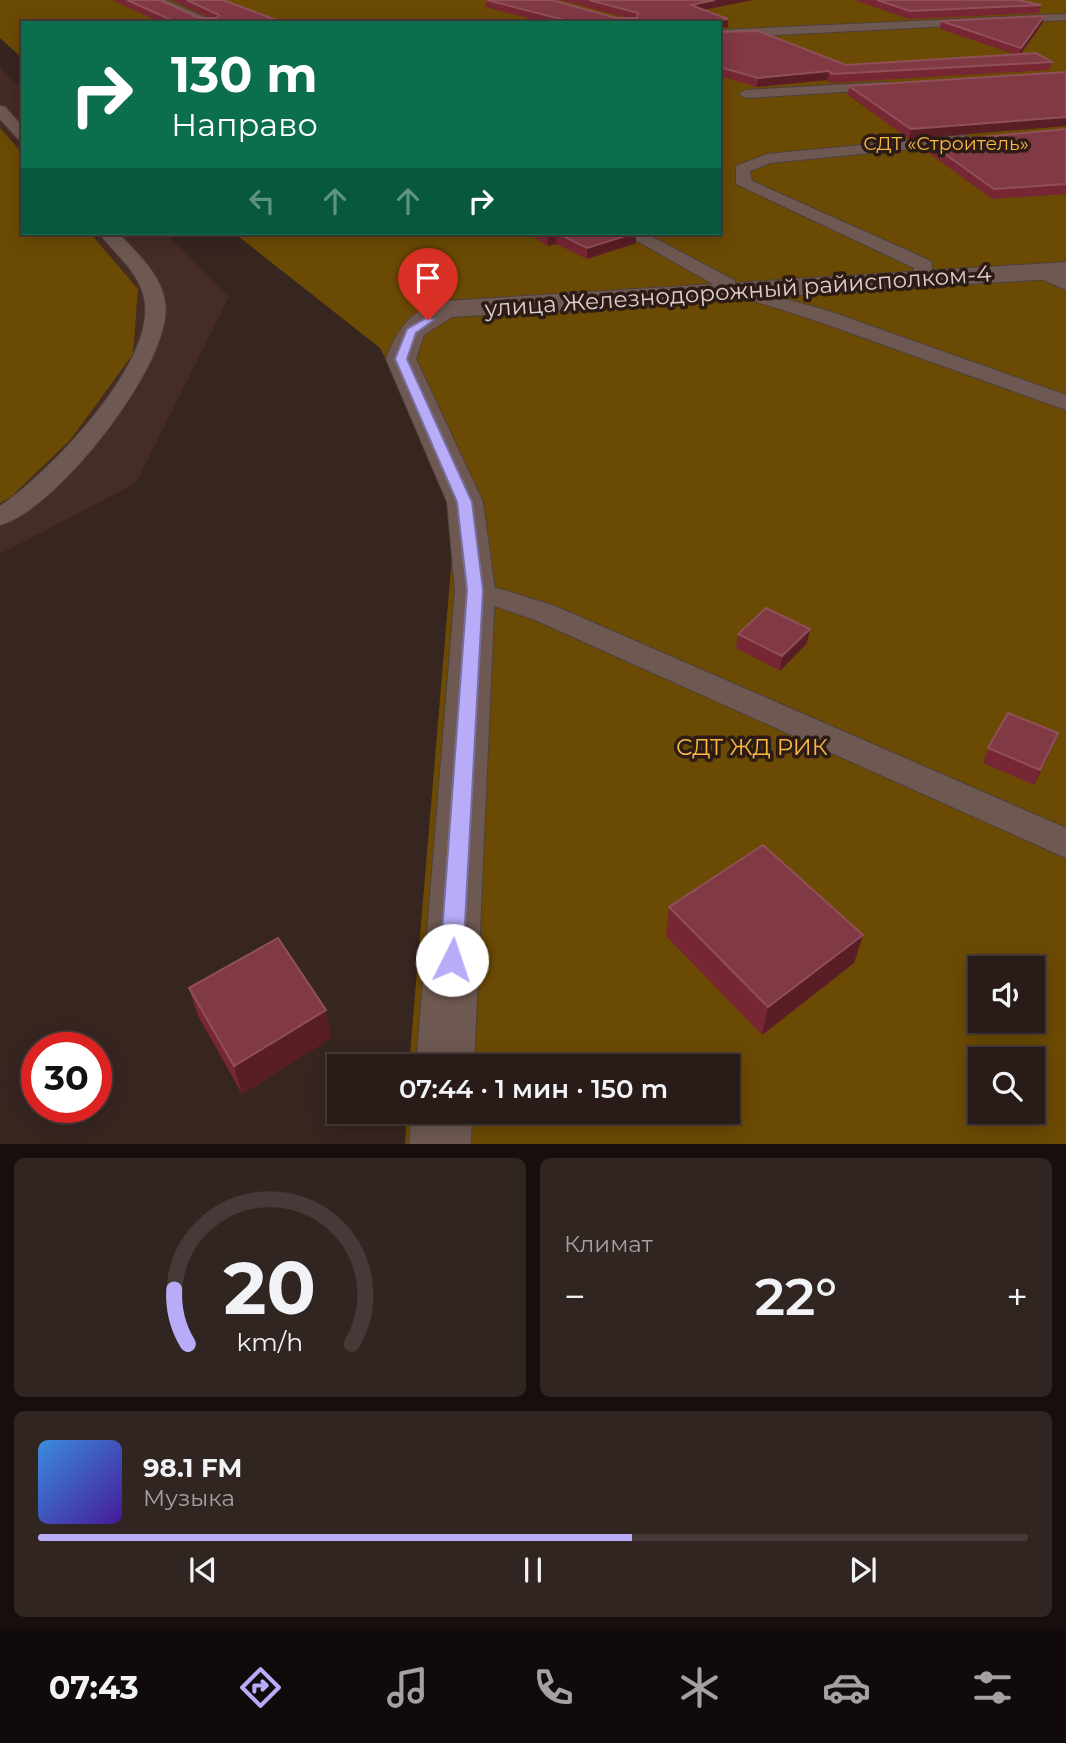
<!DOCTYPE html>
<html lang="ru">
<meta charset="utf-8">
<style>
:root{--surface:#291c18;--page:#312521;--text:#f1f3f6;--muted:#a5a1a2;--line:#453a37;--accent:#b8abf7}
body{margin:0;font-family:Montserrat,sans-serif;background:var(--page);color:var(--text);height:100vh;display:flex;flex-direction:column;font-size:26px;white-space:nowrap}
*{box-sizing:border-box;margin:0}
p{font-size:23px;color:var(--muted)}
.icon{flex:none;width:38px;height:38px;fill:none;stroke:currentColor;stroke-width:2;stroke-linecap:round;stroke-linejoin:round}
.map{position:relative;height:1144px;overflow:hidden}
.side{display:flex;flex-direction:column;gap:14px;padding:14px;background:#170f0d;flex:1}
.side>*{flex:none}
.banner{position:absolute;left:21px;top:21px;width:700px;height:214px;border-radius:0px;box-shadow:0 4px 18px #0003,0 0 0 2px var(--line);background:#0b6e4f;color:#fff;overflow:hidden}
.fabs{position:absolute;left:968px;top:956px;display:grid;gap:14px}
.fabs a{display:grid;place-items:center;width:77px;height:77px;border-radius:0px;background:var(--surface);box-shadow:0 4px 18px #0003,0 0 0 2px var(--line);font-size:35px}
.speed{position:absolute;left:21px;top:1032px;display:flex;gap:14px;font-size:35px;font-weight:700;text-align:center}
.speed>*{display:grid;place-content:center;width:91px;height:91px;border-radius:50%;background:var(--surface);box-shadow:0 4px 18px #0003,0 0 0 2px var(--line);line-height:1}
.speed .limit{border:10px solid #d22;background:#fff;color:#111}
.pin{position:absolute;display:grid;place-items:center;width:60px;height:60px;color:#fff;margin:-72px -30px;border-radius:50% 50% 50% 0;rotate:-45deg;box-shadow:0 0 7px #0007}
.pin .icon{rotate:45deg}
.me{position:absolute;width:77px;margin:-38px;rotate:4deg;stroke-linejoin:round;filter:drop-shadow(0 0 5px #0008)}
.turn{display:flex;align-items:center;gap:24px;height:147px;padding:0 35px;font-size:32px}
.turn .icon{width:91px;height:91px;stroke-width:2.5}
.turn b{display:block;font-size:49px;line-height:60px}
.lanes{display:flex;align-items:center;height:66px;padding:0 35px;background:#0003;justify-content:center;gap:35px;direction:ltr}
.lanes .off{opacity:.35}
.big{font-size:52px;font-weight:600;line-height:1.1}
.side .tile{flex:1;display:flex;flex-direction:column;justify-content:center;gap:10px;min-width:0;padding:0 24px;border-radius:10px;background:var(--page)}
.side .dial{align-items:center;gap:0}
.dial svg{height:182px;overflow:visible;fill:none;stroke:var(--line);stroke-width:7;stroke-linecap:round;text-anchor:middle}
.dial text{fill:var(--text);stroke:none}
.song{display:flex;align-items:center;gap:21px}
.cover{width:84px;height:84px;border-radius:10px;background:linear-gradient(135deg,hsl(210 70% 55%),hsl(260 70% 35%))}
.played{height:7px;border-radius:4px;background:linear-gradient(90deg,var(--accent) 60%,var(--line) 60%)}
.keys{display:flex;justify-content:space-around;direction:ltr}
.heat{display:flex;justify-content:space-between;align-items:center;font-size:38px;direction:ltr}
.side .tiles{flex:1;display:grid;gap:14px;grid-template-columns:1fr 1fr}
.tile:last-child{grid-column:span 2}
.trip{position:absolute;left:327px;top:1054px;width:413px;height:70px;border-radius:0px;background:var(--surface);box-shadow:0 4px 18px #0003,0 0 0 2px var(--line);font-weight:600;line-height:70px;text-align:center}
.dock{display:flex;height:112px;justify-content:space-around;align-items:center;background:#100b0a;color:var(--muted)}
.dock .icon{width:49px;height:49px}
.dock .on{color:var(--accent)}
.dock b{font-size:32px;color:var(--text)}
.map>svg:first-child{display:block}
.built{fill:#452c25}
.green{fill:#6b4a04;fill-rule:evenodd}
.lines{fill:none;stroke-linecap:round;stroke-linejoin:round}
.lane-casing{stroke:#4f403b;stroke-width:2}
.street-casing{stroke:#4f403b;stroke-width:2}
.lane{fill:#6e5852;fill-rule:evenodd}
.street{fill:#6e5852;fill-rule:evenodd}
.wall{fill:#772733}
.shaded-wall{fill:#591e25}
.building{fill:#813944;stroke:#8f5059;stroke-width:2}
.route{fill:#b8abf7;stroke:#786fa1;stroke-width:2}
.labels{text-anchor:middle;stroke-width:7;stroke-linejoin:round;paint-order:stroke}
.far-park-label{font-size:19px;fill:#f8b843;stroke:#2d1b16}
.street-label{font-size:23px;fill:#dbceca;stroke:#2d1b16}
.park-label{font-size:23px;fill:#f8b843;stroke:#2d1b16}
</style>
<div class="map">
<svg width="1066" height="1145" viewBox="0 0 1066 1145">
<rect width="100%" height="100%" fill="#372520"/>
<!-- built -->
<path class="built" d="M 0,68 L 23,91 L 23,233 L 165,233 L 229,297 L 136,483 L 0,554 Z"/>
<!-- green -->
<path class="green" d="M 0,0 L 1066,0 L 1066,1144 L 405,1144 L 407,1111 L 728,1111 L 728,1066 L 409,1066 L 457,497 L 380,348 L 234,233 L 719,233 L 719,23 L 23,23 L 23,59 L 0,38 ZM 980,968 L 1032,968 L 1032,1020 L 980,1020 ZM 980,1059 L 1032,1059 L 1032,1111 L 980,1111 Z
M 0,128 L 23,154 L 23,233 L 90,233 L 138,289 L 133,354 L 71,439 L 11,497 L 0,503 Z"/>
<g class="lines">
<!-- lane casing -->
<g class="lane-casing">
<path id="lane" d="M 151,0 L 165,0 L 218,23 L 201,23 Z
M 1066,14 L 1066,20 L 719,38 L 719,30 Z
M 886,82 L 893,86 L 891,89 L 746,98 L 739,94 L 746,90 Z
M 0,106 L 5,107 L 23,127 L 23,140 L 18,139 L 0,119 Z
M 966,135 L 974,140 L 971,143 L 770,163 L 750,171 L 752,181 L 931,261 L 933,278 L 923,284 L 913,278 L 914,268 L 736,184 L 736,166 L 767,154 Z
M 99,233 L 118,233 C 136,252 161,274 165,302 C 175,360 56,511 0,525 L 0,506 C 48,474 159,360 144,298 C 138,270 115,255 99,233 Z
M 623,233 L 645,233 L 734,280 L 736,285 L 829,311 L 1066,395 L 1066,410 L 814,320 L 732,294 L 730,289 L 720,288 Z
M 1039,265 L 1066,277 L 1066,290 L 1032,275 L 1030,271 L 1032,267 Z
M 475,581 L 555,606 L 1066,828 L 1066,858 L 535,620 L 465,596 L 461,590 L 465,584 Z"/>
</g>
<!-- street casing -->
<g class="street-casing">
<path id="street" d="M 1066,262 L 1066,278 L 452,317 L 424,335 L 416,359 L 483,502 L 495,590 L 474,1066 L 416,1066 L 455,590 L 447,502 L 386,359 C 398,328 410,309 445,301 Z
M 412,1111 L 472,1111 L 471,1145 L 409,1145 Z"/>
</g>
<!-- lane -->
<use href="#lane" class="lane"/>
<!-- street -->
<use href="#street" class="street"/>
</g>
<!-- wall -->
<path class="wall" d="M 112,0 L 160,0 L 199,18 L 210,18 L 171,0 L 223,0 L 284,23 L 162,23 Z
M 486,0 L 616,18 L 627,18 L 560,0 L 753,0 L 704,10 L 728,27 L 719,28 L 719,23 L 546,23 L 486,7 Z
M 854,0 L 1018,0 L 1041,5 L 1039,13 L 909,19 Z
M 941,21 L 1042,24 L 1021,54 L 1052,62 L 1049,70 L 831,83 L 827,80 L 757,87 L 719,76 L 719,32 L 846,65 L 1014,54 L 940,29 Z
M 1066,72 L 909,139 L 848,95 L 849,86 Z
M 1066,129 L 1066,194 L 992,199 L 926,151 L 928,142 Z
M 526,233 L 636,233 L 636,243 L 587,259 L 556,244 L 548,246 Z
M 738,634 L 807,643 L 780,671 L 736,648 Z
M 988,748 L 1052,748 L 1034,785 L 983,763 Z
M 669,907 L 863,935 L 854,963 L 762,1035 L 666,936 Z
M 189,988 L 331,1038 L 242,1094 L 198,1016 Z"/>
<!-- shaded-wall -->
<path class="shaded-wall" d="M 715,0 L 753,0 L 691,12 L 691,5 Z
M 1044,16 L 1042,24 L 1019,56 L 1021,48 Z
M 728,19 L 728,27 L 719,28 L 719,23 L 718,23 L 718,20 Z
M 829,71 L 827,80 L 757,87 L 758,78 Z
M 1066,117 L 1066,126 L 909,139 L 911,129 Z
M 557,233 L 556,244 L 548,246 L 548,235 Z
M 636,233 L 636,243 L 587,259 L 587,248 Z
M 657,233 L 668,233 L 657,236 Z
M 810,629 L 807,643 L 780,671 L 782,656 Z
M 1058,733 L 1052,748 L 1034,785 L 1040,770 Z
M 863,935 L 854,963 L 762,1035 L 768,1007 Z
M 326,1010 L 331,1038 L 242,1094 L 234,1066 Z"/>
<!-- building -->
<path class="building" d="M 127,0 L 160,0 L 199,18 L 217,18 L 219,15 L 187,0 L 223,0 L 284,23 L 178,23 Z
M 487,0 L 552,0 L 616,18 L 637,18 L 638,13 L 589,0 L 715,0 L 691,5 L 728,19 L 718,20 L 718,23 L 576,23 Z
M 877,0 L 1018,0 L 1041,5 L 910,11 Z
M 1044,16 L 1021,48 L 941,21 Z
M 758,31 L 846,65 L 1036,53 L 1052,62 L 832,74 L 829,71 L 758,78 L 719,67 L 719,32 Z
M 1066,72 L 1066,117 L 911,129 L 849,86 Z
M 1066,129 L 1066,184 L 994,189 L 928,142 Z
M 545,233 L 635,233 L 587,248 L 557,233 L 548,235 Z
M 766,608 L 810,629 L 782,656 L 738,634 Z
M 1008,713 L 1058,733 L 1040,770 L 988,748 Z
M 763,845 L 863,935 L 768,1007 L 669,907 Z
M 278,938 L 326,1010 L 234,1066 L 189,988 Z"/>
<!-- route -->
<path class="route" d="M 428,317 L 434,320 L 416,333 L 407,359 L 472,502 L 483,590 L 463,960 L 459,967 L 452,970 L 444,967 L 440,960 L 467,590 L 457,502 L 395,359 L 407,329 Z"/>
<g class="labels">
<!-- far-park labels -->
<g class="far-park-label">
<text x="946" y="150">СДТ «Строитель»</text>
</g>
<!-- street labels -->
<g class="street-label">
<text transform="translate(738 291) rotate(-4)" y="8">улица Железнодорожный райисполком-4</text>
</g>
<!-- park labels -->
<g class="park-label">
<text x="752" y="755">СДТ ЖД РИК</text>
</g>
</g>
</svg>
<div class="fabs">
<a><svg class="icon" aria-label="sound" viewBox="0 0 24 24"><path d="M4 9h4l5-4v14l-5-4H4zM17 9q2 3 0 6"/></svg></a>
<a><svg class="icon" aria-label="search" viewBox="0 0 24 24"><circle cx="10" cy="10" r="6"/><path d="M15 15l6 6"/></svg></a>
</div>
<div class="speed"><div class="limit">30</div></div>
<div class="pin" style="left:428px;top:320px;background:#d93025"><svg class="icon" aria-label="arrive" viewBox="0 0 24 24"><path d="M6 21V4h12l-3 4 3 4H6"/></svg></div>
<svg class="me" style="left:452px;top:960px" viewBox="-20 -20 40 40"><circle r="19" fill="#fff"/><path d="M0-13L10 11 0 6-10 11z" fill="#b8abf7"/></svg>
<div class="trip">07:44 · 1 мин · 150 m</div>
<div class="banner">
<div class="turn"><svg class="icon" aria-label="right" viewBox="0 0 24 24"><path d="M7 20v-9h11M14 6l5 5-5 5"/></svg><div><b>130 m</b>Направо</div></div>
<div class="lanes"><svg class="icon off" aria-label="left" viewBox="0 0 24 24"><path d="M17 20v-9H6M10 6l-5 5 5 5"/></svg><svg class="icon off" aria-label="ahead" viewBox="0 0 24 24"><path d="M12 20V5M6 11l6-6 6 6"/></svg><svg class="icon off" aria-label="ahead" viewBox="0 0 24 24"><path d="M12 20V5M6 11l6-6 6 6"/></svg><svg class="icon" aria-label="right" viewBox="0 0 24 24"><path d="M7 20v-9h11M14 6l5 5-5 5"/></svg></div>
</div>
</div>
<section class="side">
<div class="tiles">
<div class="tile dial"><svg viewBox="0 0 100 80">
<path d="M14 69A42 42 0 1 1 86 69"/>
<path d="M14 69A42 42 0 0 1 8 45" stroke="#b8abf7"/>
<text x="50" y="56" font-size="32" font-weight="700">20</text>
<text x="50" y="72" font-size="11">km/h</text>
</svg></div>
<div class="tile"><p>Климат</p>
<div class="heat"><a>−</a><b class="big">22°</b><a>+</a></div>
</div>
<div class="tile">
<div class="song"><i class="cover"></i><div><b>98.1 FM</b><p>Музыка</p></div></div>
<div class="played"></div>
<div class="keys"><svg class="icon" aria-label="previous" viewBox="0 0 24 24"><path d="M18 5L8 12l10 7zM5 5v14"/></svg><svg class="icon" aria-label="pause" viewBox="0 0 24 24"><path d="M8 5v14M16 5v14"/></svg><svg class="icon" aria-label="next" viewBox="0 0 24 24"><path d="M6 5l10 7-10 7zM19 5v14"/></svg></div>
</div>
</div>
</section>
<nav class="dock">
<b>07:43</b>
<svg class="icon on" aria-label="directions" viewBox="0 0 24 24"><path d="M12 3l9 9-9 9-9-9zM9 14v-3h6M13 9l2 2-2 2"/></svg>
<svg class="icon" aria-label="music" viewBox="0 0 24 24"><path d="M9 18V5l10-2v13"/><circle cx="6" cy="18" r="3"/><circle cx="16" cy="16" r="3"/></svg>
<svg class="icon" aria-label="phone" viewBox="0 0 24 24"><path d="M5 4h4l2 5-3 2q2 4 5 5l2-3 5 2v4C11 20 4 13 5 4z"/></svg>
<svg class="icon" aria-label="climate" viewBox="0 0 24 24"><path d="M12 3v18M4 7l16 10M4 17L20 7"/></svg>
<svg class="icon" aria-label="car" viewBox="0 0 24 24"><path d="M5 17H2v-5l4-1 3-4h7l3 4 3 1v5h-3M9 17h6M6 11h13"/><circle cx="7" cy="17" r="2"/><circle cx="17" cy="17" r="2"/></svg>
<svg class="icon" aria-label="filters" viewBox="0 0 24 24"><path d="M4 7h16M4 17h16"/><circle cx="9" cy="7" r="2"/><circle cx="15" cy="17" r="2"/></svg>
</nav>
